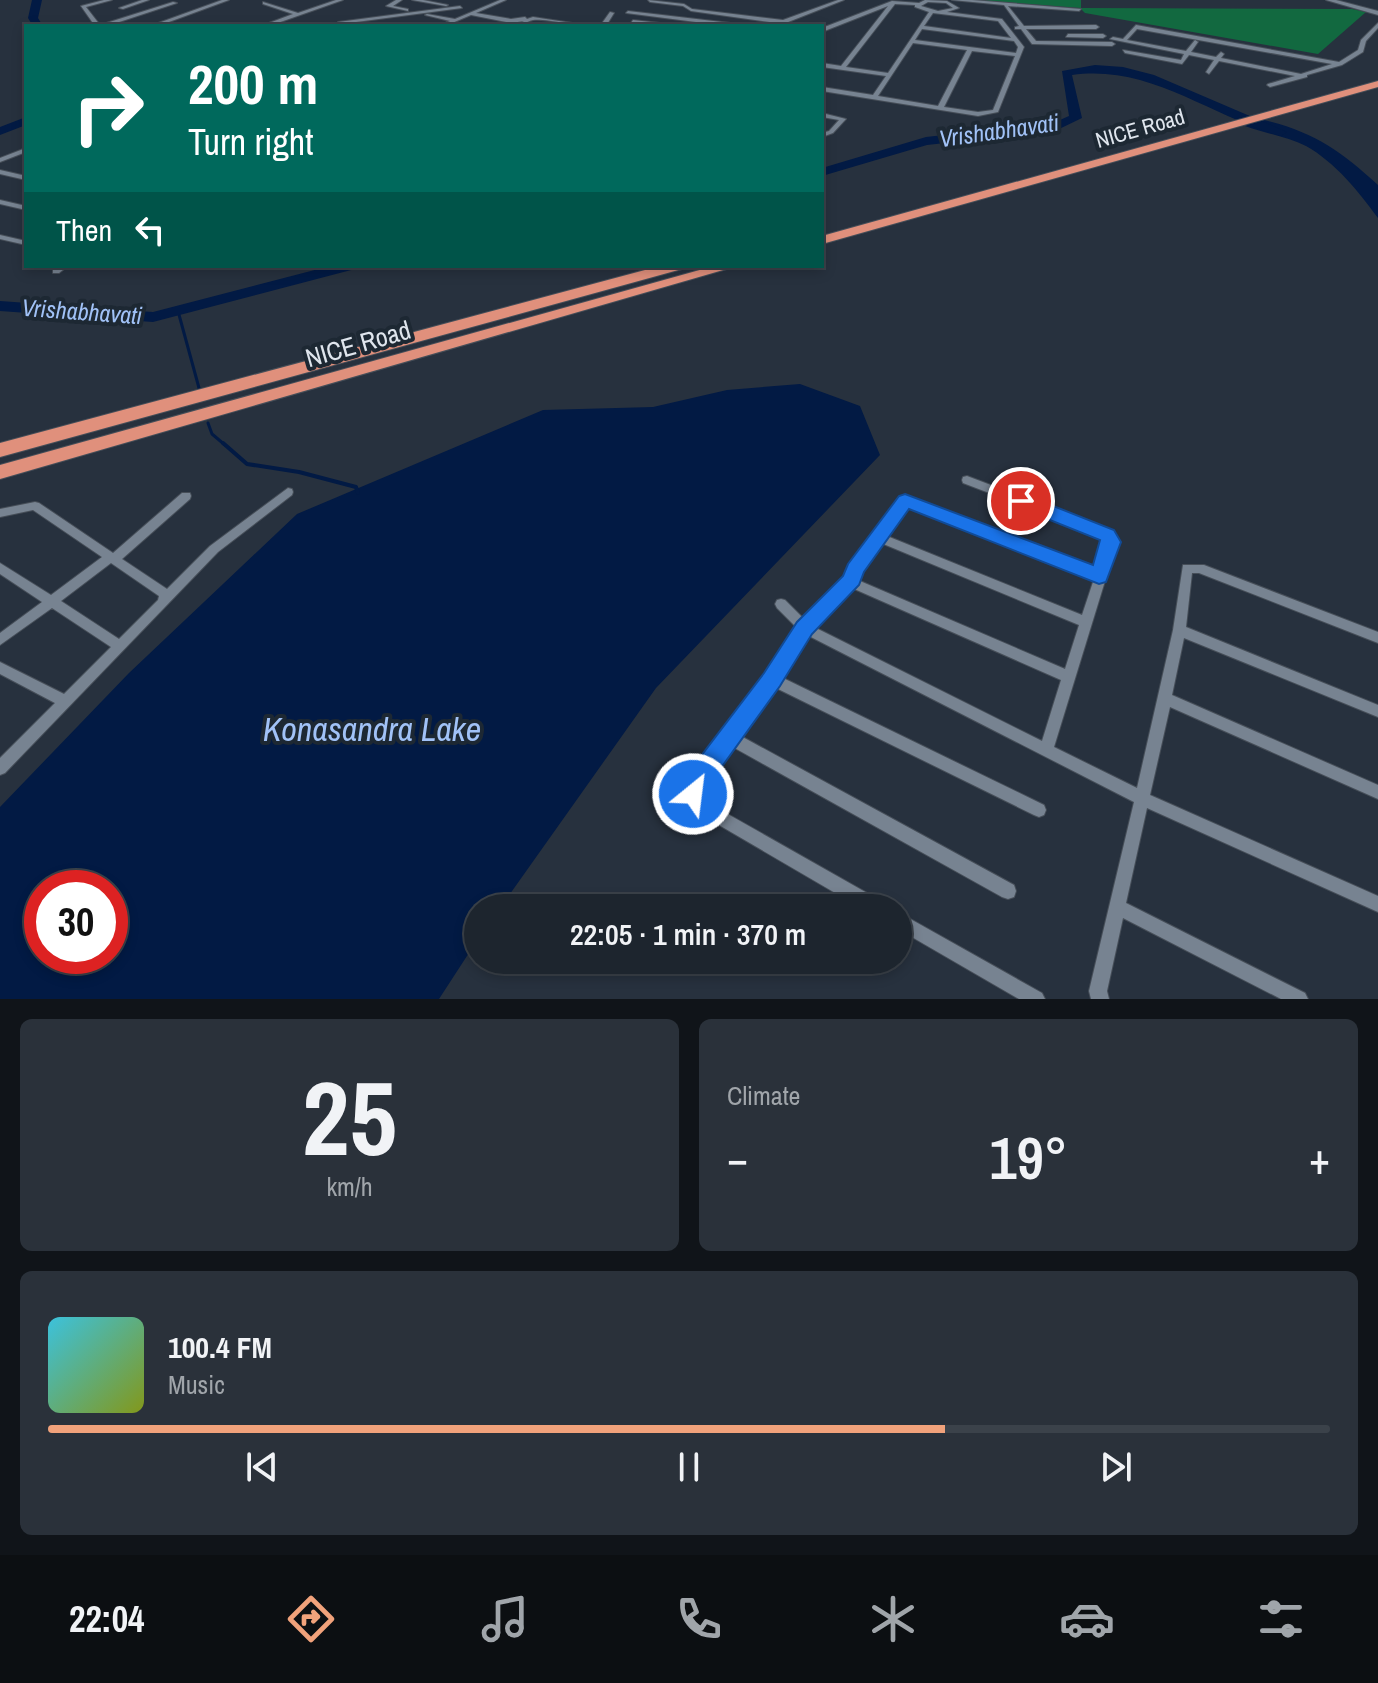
<!DOCTYPE html>
<meta charset="utf-8">
<style>
:root{--surface:#1d252e;--page:#2a313a;--text:#f1f3f6;--muted:#a0a5aa;--line:#3b424a;--accent:#f1a27b}
body{margin:0;font-family:"Archivo Narrow",sans-serif;background:var(--page);color:var(--text);height:100vh;display:flex;flex-direction:column;font-size:30px;white-space:nowrap}
*{box-sizing:border-box;margin:0}
p{font-size:26px;color:var(--muted)}
.icon{flex:none;width:44px;height:44px;fill:none;stroke:currentColor;stroke-width:2;stroke-linecap:round;stroke-linejoin:round}
.map{position:relative;height:999px;overflow:hidden}
.panel{display:flex;flex-direction:column;gap:20px;padding:20px;background:#101419;flex:1}
.panel>*{flex:none}
.hud{position:absolute;left:24px;top:24px;width:800px;height:244px;border-radius:0px;box-shadow:0 4px 12px #0003,0 0 0 2px var(--line);background:#00695c;color:#fff;overflow:hidden}
.speed{position:absolute;left:24px;top:870px;display:flex;gap:16px;font-size:40px;font-weight:700;text-align:center}
.speed>*{display:grid;place-content:center;width:104px;height:104px;border-radius:50%;background:var(--surface);box-shadow:0 4px 12px #0003,0 0 0 2px var(--line);line-height:1}
.speed .limit{border:12px solid #d22;background:#fff;color:#111}
.pin{position:absolute;display:grid;place-items:center;width:68px;height:68px;color:#fff;margin:-34px;border:4px solid #fff;border-radius:50%;box-shadow:0 2px 8px #0007}
.me{position:absolute;width:88px;margin:-44px;rotate:29deg;stroke-linejoin:round;filter:drop-shadow(0 0 6px #0008)}
.turn{display:flex;align-items:center;gap:28px;height:168px;padding:0 32px;font-size:36px}
.turn .icon{width:104px;height:104px;stroke-width:2.5}
.turn b{display:block;font-size:56px;line-height:68px}
.then{display:flex;align-items:center;height:76px;padding:0 32px;background:#0003;gap:16px;font-size:30px}
.big{font-size:60px;font-weight:600;line-height:1.1}
.panel .widget{flex:1;display:flex;flex-direction:column;justify-content:center;gap:12px;min-width:0;padding:0 28px;border-radius:12px;background:var(--page)}
.panel .dial{align-items:center;gap:0}
.dial b{font-size:104px;line-height:1}
.song{display:flex;align-items:center;gap:24px}
.cover{width:96px;height:96px;border-radius:12px;background:linear-gradient(135deg,hsl(190 70% 55%),hsl(70 70% 35%))}
.played{height:8px;border-radius:4px;background:linear-gradient(90deg,var(--accent) 70%,var(--line) 70%)}
.keys{display:flex;justify-content:space-around;direction:ltr}
.heat{display:flex;justify-content:space-between;align-items:center;font-size:44px;direction:ltr}
.panel .tiles{flex:1;display:grid;gap:20px;grid-template-columns:1fr 1fr}
.widget:last-child{grid-column:span 2}
.trip{position:absolute;left:464px;top:894px;width:448px;height:80px;border-radius:40px;background:var(--surface);box-shadow:0 4px 12px #0003,0 0 0 2px var(--line);font-weight:600;line-height:80px;text-align:center}
.tabs{display:flex;height:128px;justify-content:space-around;align-items:center;background:#0c0f12;color:var(--muted)}
.tabs .icon{width:56px;height:56px}
.tabs .selected{color:var(--accent)}
.tabs b{font-size:36px;color:var(--text)}
.map>svg:first-child{display:block}
.green{fill:#126940}
.water{fill:#021a44;fill-rule:evenodd}
.lines{fill:none;stroke-linecap:round;stroke-linejoin:round}
.stream-far1{stroke:#021a44;stroke-width:3}
.stream{stroke:#021a44;stroke-width:4}
.river{fill:#021a44;fill-rule:evenodd}
.minor-casing{stroke:#464e58;stroke-width:2}
.tertiary-casing{stroke:#464e58;stroke-width:2}
.motorway-casing{stroke:#464e58;stroke-width:2}
.minor{fill:#778391;fill-rule:evenodd}
.tertiary{fill:#778391;fill-rule:evenodd}
.motorway{fill:#e0907c;fill-rule:evenodd}
.route{fill:#1a73e8;stroke:#114b97;stroke-width:2}
.labels{text-anchor:middle;stroke-width:8;stroke-linejoin:round;paint-order:stroke}
.far-street-label{font-size:22px;fill:#dfe5ed;stroke:#1d2833}
.far-water-label{font-size:24px;font-style:italic;fill:#a1c2f7;stroke:#1d2833}
.street-label{font-size:26px;fill:#dfe5ed;stroke:#1d2833}
.near-water-label{font-size:34px;font-style:italic;fill:#a1c2f7;stroke:#1d2833}
</style>
<div class="map">
<svg width="1378" height="999" viewBox="0 0 1378 999">
<rect width="100%" height="100%" fill="#27313e"/>
<!-- green -->
<path class="green" d="M 977,0 L 1081,0 L 1081,8 L 1352,9 L 1366,12 L 1318,54 L 1085,13 L 1080,8 Z"/>
<!-- water -->
<path class="water" d="M 1264,120 C 1314,132 1341,151 1378,185 L 1378,218 C 1358,191 1336,163 1306,146 C 1288,137 1264,133 1245,126 Z
M 800,384 L 860,406 L 880,455 L 656,688 L 500,908 L 478,908 L 478,939 L 439,999 L 0,999 L 0,807 L 129,673 L 297,514 L 543,410 L 653,407 L 727,390 ZM 42,888 L 110,888 L 110,956 L 42,956 Z"/>
<g class="lines">
<!-- stream-far1 -->
<path class="stream-far1" d="M 178,311 L 199,388
M 208,423 L 212,434 L 225,445"/>
<!-- stream -->
<path class="stream" d="M 223,443 L 247,464 L 299,472 L 356,487 L 358,493"/>
<!-- river -->
<path class="river" d="M 32,0 L 42,0 L 38,18 L 43,26 L 33,26 L 28,18 Z
M 1095,65 L 1123,67 L 1154,75 L 1287,132 L 1281,136 C 1209,116 1150,64 1072,75 L 1082,118 L 1055,131 L 927,145 L 822,176 L 822,168 L 926,137 L 1053,123 L 1069,116 L 1062,71 Z
M 26,117 L 26,125 L 0,135 L 0,127 Z
M 330,266 L 357,266 L 355,269 L 153,322 L 0,311 L 0,301 L 153,312 Z"/>
<!-- minor casing -->
<g class="minor-casing">
<path id="minor" d="M 104,0 L 112,0 L 86,7 L 100,25 L 173,2 L 177,3 L 107,26 L 95,26 L 81,6 Z
M 142,0 L 149,0 L 123,9 L 119,8 Z
M 222,0 L 229,0 L 158,26 L 150,26 Z
M 336,0 L 343,0 L 269,26 L 261,26 L 293,14 L 263,4 L 263,2 L 298,13 Z
M 396,0 L 402,0 L 393,6 L 408,9 L 408,11 L 386,6 Z
M 412,0 L 423,0 L 448,5 L 446,6 Z
M 500,0 L 506,0 L 476,13 L 511,19 L 525,17 L 527,19 L 533,17 L 592,26 C 577,26 543,18 533,20 C 525,22 523,26 514,26 L 524,21 L 511,23 L 471,15 L 445,26 L 438,26 L 450,21 L 425,15 L 427,14 L 455,19 Z
M 648,0 L 684,4 L 692,9 L 783,20 L 838,0 L 844,0 L 778,26 L 775,24 L 777,23 L 691,11 L 683,6 L 650,2 Z
M 925,0 L 947,1 L 959,8 L 947,12 L 1002,19 L 1024,47 L 998,112 L 978,116 L 822,91 L 822,87 L 873,95 L 886,76 L 822,67 L 822,63 L 841,66 L 888,6 L 822,32 L 822,28 L 892,1 L 919,3 ZM 928,2 L 946,3 L 953,8 L 938,11 L 921,6 ZM 895,4 L 915,5 L 915,7 L 929,12 L 888,73 L 846,67 ZM 933,13 L 998,21 L 1011,38 L 924,26 ZM 922,29 L 1014,41 L 1018,47 L 1016,53 L 915,40 ZM 913,43 L 967,50 L 938,106 L 878,96 ZM 972,51 L 1015,56 L 993,110 L 978,112 L 944,107 Z
M 952,0 L 972,0 L 1081,9 L 1079,11 L 1008,6 L 1024,26 L 1096,25 L 1099,27 L 1096,29 L 1026,29 L 1036,41 L 1112,42 L 1115,44 L 1112,46 L 1032,44 L 1021,29 L 1015,29 L 1015,27 L 1019,26 L 1004,5 Z
M 460,6 L 462,8 L 341,24 L 338,22 Z
M 628,11 L 739,24 L 742,26 L 727,26 L 626,13 Z
M 610,12 L 614,13 L 606,26 L 600,26 Z
M 633,20 L 669,24 L 672,26 L 631,23 Z
M 1378,23 L 1378,28 L 1366,41 L 1363,52 L 1342,65 L 1307,75 L 1307,77 L 1270,87 L 1267,85 L 1268,84 L 1295,76 L 1219,61 L 1209,74 L 1206,72 L 1214,60 L 1189,55 L 1182,64 L 1125,53 L 1123,50 L 1181,60 L 1184,54 L 1110,39 L 1113,37 L 1123,39 L 1136,25 L 1339,62 L 1358,50 L 1361,40 ZM 1137,29 L 1332,64 L 1301,74 L 1221,58 L 1224,54 L 1221,52 L 1216,57 L 1191,52 L 1198,42 L 1195,40 L 1186,51 L 1127,40 Z
M 288,24 L 297,26 L 285,26 Z
M 1068,34 L 1103,34 L 1106,36 L 1103,38 L 1066,37 Z
M 822,113 L 846,119 L 833,133 L 822,137 L 822,133 L 829,131 L 839,120 L 822,117 Z
M 26,148 L 26,152 L 0,162 L 0,158 Z
M 0,170 L 26,176 L 26,180 L 0,174 Z
M 0,200 L 26,206 L 26,210 L 0,204 Z
M 0,235 L 26,241 L 26,245 L 0,239 Z
M 58,266 L 68,266 L 59,273 L 53,273 L 53,269 Z
M 967,476 L 1107,529 L 1117,542 L 1054,747 L 1137,788 L 1173,630 L 1183,565 L 1204,565 L 1378,632 L 1378,643 L 1199,573 L 1192,573 L 1186,627 L 1378,705 L 1378,717 L 1184,638 L 1172,695 L 1378,785 L 1378,799 L 1170,707 L 1150,795 L 1378,896 L 1378,912 L 1147,808 L 1126,903 L 1305,993 L 1308,999 L 1281,999 L 1123,918 L 1107,991 L 1109,999 L 1091,999 L 1089,991 L 1134,802 L 807,635 L 781,677 L 1044,805 L 1046,810 L 1044,815 L 1039,817 L 1034,815 L 774,687 L 739,735 L 1014,885 L 1016,891 L 1014,897 L 1008,899 L 1002,897 L 731,746 L 703,784 L 701,792 L 710,804 L 883,902 L 885,908 L 861,908 L 700,814 L 686,794 L 692,776 L 767,675 L 798,629 L 777,608 L 775,604 L 777,600 L 781,599 L 785,600 L 805,620 L 847,577 L 849,572 L 901,498 L 909,498 L 1096,570 L 1105,543 L 1099,535 L 963,483 L 962,480 L 963,477 ZM 907,506 L 1094,579 L 1082,615 L 887,536 ZM 881,543 L 1079,625 L 1065,669 L 860,581 L 859,576 ZM 852,588 L 1061,680 L 1042,741 L 814,627 Z
M 288,488 L 292,489 L 293,492 L 292,495 L 218,552 L 5,773 L 0,775 L 0,758 L 55,703 L 0,674 L 0,662 L 64,694 L 111,647 L 52,608 L 0,645 L 0,633 L 42,602 L 0,574 L 0,563 L 51,595 L 102,557 L 33,510 L 0,517 L 0,509 L 35,502 L 39,503 L 113,553 L 182,493 L 190,493 L 191,496 L 190,499 L 122,559 L 167,589 L 210,546 ZM 111,563 L 159,596 L 158,600 L 119,639 L 61,601 Z
M 898,912 L 1042,993 L 1045,999 L 1019,999 L 898,929 Z"/>
</g>
<!-- tertiary casing -->
<g class="tertiary-casing">
<path id="tertiary" d="M 1326,0 L 1336,0 L 1378,11 L 1378,15 Z"/>
</g>
<!-- motorway casing -->
<g class="motorway-casing">
<path id="motorway" d="M 1378,81 L 1378,87 L 822,244 L 822,236 Z
M 660,266 L 684,266 L 682,269 L 0,457 L 0,443 Z
M 714,266 L 737,266 L 0,479 L 0,465 Z"/>
</g>
<!-- minor -->
<use href="#minor" class="minor"/>
<!-- tertiary -->
<use href="#tertiary" class="tertiary"/>
<!-- motorway -->
<use href="#motorway" class="motorway"/>
</g>
<!-- route -->
<path class="route" d="M 905,494 L 1093,565 L 1100,540 L 1015,506 L 1012,501 L 1015,496 L 1028,496 L 1114,530 L 1121,542 L 1106,582 L 1099,584 L 909,509 L 864,572 L 859,585 L 812,634 L 780,686 L 708,786 L 702,803 L 693,806 L 685,803 L 681,794 L 688,773 L 764,673 L 797,622 L 843,576 L 848,564 L 899,496 Z"/>
<g class="labels">
<!-- far-street labels -->
<g class="far-street-label">
<text transform="translate(1140 128) rotate(-16)" y="8">NICE Road</text>
</g>
<!-- far-water labels -->
<g class="far-water-label">
<text transform="translate(999 131) rotate(-8)" y="8">Vrishabhavati</text>
<text transform="translate(82 312) rotate(4)" y="8">Vrishabhavati</text>
</g>
<!-- street labels -->
<g class="street-label">
<text transform="translate(358 344) rotate(-16)" y="9">NICE Road</text>
</g>
<!-- near-water labels -->
<g class="near-water-label">
<text x="372" y="741">Konasandra Lake</text>
</g>
</g>
</svg>
<div class="speed"><div class="limit">30</div></div>
<div class="pin" style="left:1021px;top:501px;background:#d93025"><svg class="icon" aria-label="arrive" viewBox="0 0 24 24"><path d="M6 21V4h12l-3 4 3 4H6"/></svg></div>
<svg class="me" style="left:693px;top:794px" viewBox="-20 -20 40 40"><circle r="17" fill="#1a73e8" stroke="#fff" stroke-width="3"/><path d="M0-11L8 9 0 5-8 9z" fill="#fff"/></svg>
<div class="trip">22:05 · 1 min · 370 m</div>
<div class="hud">
<div class="turn"><svg class="icon" aria-label="right" viewBox="0 0 24 24"><path d="M7 20v-9h11M14 6l5 5-5 5"/></svg><div><b>200 m</b>Turn right</div></div>
<div class="then">Then<svg class="icon" aria-label="left" viewBox="0 0 24 24"><path d="M17 20v-9H6M10 6l-5 5 5 5"/></svg></div>
</div>
</div>
<section class="panel">
<div class="tiles">
<div class="widget dial"><b>25</b><p>km/h</p></div>
<div class="widget"><p>Climate</p>
<div class="heat"><a>−</a><b class="big">19°</b><a>+</a></div>
</div>
<div class="widget">
<div class="song"><i class="cover"></i><div><b>100.4 FM</b><p>Music</p></div></div>
<div class="played"></div>
<div class="keys"><svg class="icon" aria-label="previous" viewBox="0 0 24 24"><path d="M18 5L8 12l10 7zM5 5v14"/></svg><svg class="icon" aria-label="pause" viewBox="0 0 24 24"><path d="M8 5v14M16 5v14"/></svg><svg class="icon" aria-label="next" viewBox="0 0 24 24"><path d="M6 5l10 7-10 7zM19 5v14"/></svg></div>
</div>
</div>
</section>
<nav class="tabs">
<b>22:04</b>
<svg class="icon selected" aria-label="directions" viewBox="0 0 24 24"><path d="M12 3l9 9-9 9-9-9zM9 14v-3h6M13 9l2 2-2 2"/></svg>
<svg class="icon" aria-label="music" viewBox="0 0 24 24"><path d="M9 18V5l10-2v13"/><circle cx="6" cy="18" r="3"/><circle cx="16" cy="16" r="3"/></svg>
<svg class="icon" aria-label="phone" viewBox="0 0 24 24"><path d="M5 4h4l2 5-3 2q2 4 5 5l2-3 5 2v4C11 20 4 13 5 4z"/></svg>
<svg class="icon" aria-label="climate" viewBox="0 0 24 24"><path d="M12 3v18M4 7l16 10M4 17L20 7"/></svg>
<svg class="icon" aria-label="car" viewBox="0 0 24 24"><path d="M5 17H2v-5l4-1 3-4h7l3 4 3 1v5h-3M9 17h6M6 11h13"/><circle cx="7" cy="17" r="2"/><circle cx="17" cy="17" r="2"/></svg>
<svg class="icon" aria-label="filters" viewBox="0 0 24 24"><path d="M4 7h16M4 17h16"/><circle cx="9" cy="7" r="2"/><circle cx="15" cy="17" r="2"/></svg>
</nav>
